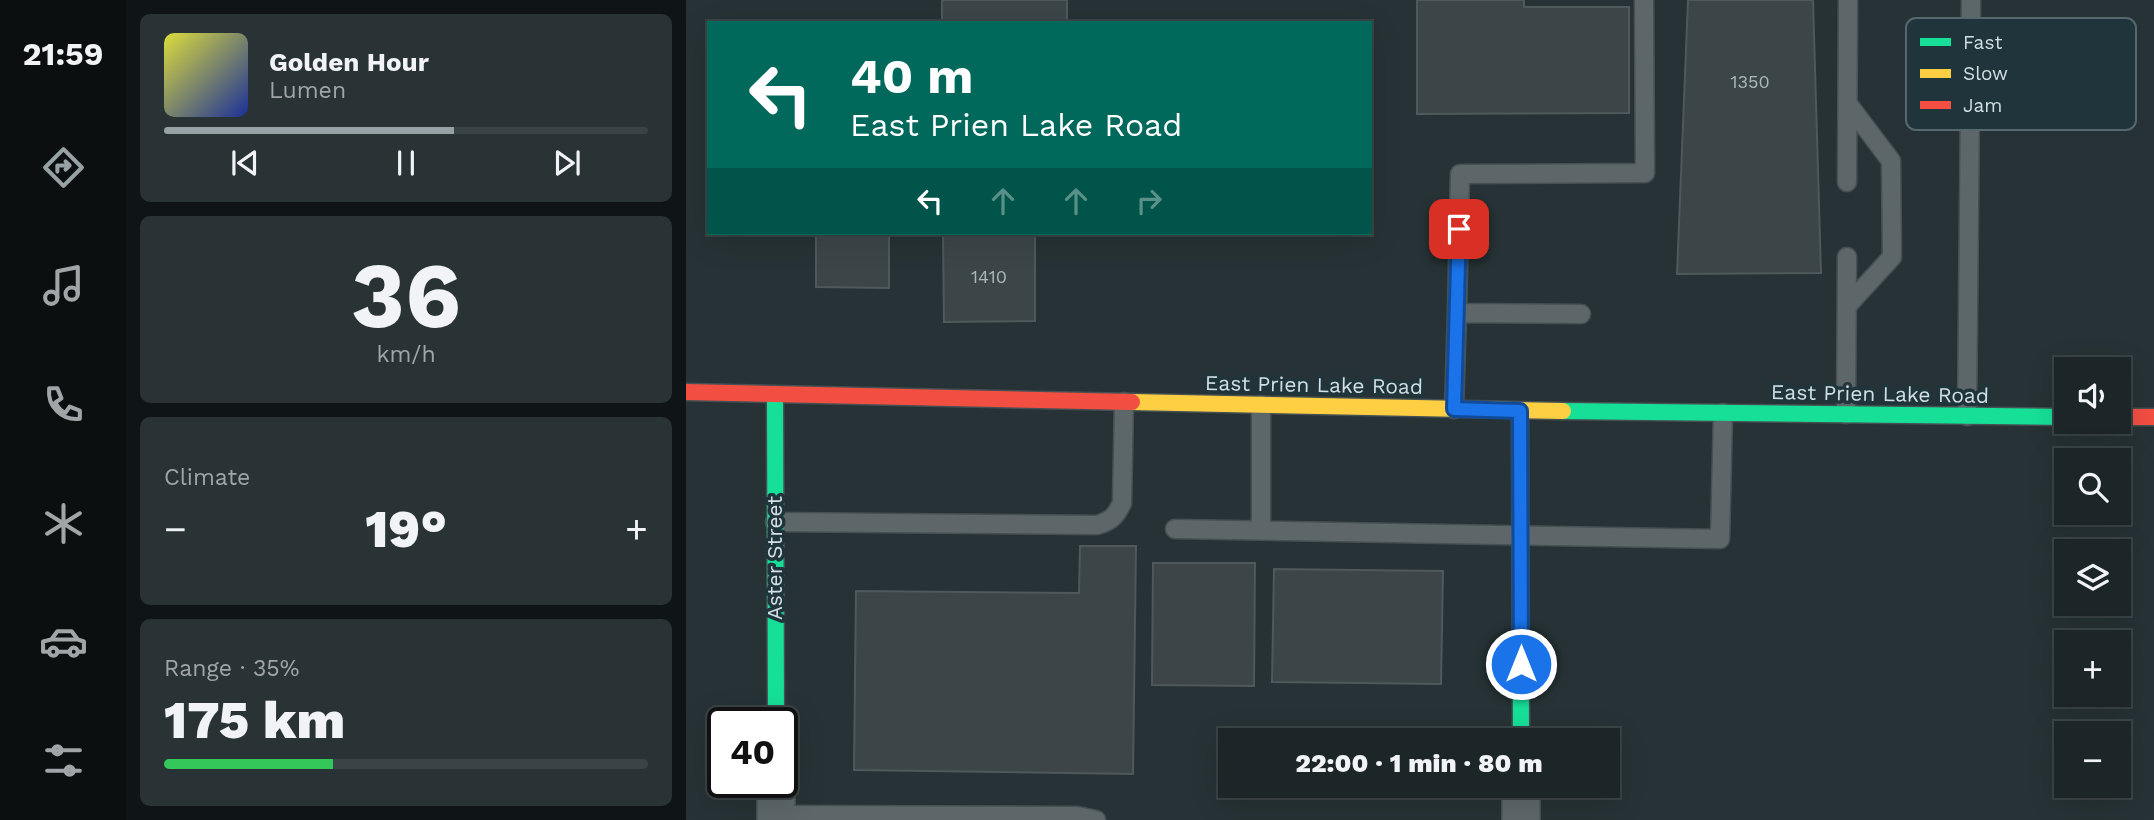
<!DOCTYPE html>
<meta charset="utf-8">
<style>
:root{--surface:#1c2628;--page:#293234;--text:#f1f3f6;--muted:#a0a5a8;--line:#3a4345;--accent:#96a2a6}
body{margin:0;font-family:"Work Sans",sans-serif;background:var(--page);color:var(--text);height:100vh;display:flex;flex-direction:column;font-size:26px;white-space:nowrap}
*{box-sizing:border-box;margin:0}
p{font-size:23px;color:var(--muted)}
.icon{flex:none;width:38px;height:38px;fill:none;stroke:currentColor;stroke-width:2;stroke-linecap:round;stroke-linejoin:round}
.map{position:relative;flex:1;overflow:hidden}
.details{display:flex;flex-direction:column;gap:14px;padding:14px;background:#0f1516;width:560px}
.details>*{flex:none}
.top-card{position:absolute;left:21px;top:21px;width:665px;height:214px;border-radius:0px;box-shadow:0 7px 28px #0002,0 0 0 2px var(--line);background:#00695c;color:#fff;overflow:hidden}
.tools{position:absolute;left:1368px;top:357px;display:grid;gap:14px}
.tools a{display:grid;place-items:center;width:77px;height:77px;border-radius:0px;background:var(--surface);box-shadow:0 7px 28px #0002,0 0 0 2px var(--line);font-size:35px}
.speed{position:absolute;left:21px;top:707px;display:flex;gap:14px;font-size:35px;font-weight:700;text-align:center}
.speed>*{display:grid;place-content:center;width:91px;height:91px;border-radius:50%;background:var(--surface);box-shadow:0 7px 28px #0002,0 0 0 2px var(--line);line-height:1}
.speed .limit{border:4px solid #111;border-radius:10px;background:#fff;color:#111}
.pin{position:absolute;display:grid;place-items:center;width:60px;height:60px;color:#fff;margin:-30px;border-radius:14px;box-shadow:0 4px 10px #0006}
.me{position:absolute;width:77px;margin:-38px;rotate:0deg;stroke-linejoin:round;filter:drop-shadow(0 0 5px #0008)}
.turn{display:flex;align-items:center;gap:24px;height:147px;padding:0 28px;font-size:32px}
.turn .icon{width:91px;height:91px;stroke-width:2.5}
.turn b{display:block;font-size:49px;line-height:60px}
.lanes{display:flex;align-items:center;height:66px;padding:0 28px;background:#0003;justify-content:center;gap:35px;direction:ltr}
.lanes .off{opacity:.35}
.big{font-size:52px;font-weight:800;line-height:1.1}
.details .tile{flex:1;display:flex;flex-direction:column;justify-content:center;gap:10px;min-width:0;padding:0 24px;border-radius:10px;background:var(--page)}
.details .dial{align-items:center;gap:0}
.dial b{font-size:91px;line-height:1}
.song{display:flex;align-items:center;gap:21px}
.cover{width:84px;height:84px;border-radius:10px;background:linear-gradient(135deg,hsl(60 70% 55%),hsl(230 70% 35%))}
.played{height:7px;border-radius:4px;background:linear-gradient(90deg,var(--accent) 60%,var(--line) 60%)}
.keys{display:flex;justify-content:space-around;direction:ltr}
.heat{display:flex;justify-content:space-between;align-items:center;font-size:38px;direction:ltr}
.charge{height:10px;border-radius:5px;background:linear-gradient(90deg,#34c759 35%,var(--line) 0)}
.trip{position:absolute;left:532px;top:728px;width:402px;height:70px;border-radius:0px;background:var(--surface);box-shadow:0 7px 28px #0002,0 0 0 2px var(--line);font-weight:800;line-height:70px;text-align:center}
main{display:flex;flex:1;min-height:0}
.tabs{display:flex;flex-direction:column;width:126px;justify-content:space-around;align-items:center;background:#0b0f10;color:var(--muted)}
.tabs .icon{width:49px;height:49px}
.tabs .on{color:var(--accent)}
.tabs b{font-size:32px;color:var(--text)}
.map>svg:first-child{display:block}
.building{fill:#3c4648;stroke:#4f585b;stroke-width:2}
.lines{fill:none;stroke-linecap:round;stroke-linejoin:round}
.lane-casing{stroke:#465053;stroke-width:21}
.street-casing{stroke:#465053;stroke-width:40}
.fast-casing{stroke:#465053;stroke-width:19}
.slow-casing{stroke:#465053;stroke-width:19}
.jam-casing{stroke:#465053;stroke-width:19}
.lane{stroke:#5d676a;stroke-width:18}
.street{stroke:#5d676a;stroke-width:37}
.fast{stroke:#16e098;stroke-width:16}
.slow{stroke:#ffcf43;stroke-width:16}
.jam{stroke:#f24e42;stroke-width:16}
.route-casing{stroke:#114b97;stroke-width:18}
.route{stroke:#1a73e8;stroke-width:12}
.labels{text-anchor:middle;stroke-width:7;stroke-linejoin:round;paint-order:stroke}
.number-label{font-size:18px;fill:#acb9bc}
.street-label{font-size:21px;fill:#d2dfe3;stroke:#20353b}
.key{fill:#20353b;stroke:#55686d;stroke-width:2}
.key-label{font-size:19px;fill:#d2dfe3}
</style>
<main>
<nav class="tabs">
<b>21:59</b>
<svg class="icon on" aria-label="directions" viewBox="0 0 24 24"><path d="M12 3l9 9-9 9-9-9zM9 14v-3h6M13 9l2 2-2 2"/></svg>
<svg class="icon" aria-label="music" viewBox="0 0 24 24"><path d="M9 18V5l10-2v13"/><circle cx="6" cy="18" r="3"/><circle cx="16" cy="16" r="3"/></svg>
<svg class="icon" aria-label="phone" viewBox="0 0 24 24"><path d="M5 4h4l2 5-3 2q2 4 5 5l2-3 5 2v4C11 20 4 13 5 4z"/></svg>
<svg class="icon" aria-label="climate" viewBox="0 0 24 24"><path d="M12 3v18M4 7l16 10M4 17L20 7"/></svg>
<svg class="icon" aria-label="car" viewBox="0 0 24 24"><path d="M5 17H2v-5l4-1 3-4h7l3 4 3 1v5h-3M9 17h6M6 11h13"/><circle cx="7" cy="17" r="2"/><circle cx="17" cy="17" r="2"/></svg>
<svg class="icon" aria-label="filters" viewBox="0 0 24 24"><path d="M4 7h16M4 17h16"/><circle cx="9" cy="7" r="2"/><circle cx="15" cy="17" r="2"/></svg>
</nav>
<section class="details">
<div class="tile">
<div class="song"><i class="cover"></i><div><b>Golden Hour</b><p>Lumen</p></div></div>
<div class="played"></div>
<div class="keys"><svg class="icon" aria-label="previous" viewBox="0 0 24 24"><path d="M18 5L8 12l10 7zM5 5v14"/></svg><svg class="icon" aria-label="pause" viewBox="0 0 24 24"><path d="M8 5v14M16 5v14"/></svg><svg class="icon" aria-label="next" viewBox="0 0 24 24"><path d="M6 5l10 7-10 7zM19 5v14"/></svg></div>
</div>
<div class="tile dial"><b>36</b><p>km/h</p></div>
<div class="tile"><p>Climate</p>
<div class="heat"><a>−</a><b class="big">19°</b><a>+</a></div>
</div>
<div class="tile"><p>Range · 35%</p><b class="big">175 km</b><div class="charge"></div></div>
</section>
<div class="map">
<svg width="1468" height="820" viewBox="0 0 1468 820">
<rect width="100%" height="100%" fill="#263235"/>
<!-- building -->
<path class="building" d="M 256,0 L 381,0 L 381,23 L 256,23 Z
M 731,0 L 838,0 L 838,7 L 943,7 L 943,113 L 731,114 Z
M 1002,0 L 1127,0 L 1135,273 L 991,274 Z
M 130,233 L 203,233 L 203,288 L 130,287 Z
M 257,233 L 349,233 L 349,321 L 258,322 Z
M 394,546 L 450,546 L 447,774 L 168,770 L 170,591 L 393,593 Z
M 467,563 L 569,563 L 568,686 L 466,685 Z
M 588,569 L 757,571 L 755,684 L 586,682 Z"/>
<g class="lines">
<!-- lane casing -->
<g class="lane-casing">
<path id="lane" d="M 1161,182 L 1162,0
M 1161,306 L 1206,257 L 1205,161 L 1162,104
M 895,314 L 771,313 L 774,174 L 959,173 L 958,0
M 575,405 L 575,529
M 768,409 L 771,313
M 1160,414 L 1161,257
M 1281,416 L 1285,0
M 89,522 L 411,525 C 425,521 430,516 436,503 L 438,402
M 489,529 L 1034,539 L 1037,413
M 90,815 L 391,816 L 410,820"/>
</g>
<!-- street casing -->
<g class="street-casing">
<path id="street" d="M 90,782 L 90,820
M 835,786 L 835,820"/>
</g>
<!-- fast casing -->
<g class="fast-casing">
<path id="fast" d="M 89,394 L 90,723
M 834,411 L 835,740
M 877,411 L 1381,417"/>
</g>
<!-- slow casing -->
<g class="slow-casing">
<path id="slow" d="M 446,402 L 877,411"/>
</g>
<!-- jam casing -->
<g class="jam-casing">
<path id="jam" d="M 0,392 L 446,402
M 1433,417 L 1468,417"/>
</g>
<!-- lane -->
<use href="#lane" class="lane"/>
<!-- street -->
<use href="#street" class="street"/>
<!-- fast -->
<use href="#fast" class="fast"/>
<!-- slow -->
<use href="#slow" class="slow"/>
<!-- jam -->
<use href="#jam" class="jam"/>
</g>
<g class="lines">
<!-- route casing -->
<g class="route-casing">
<path id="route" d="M 773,229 L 768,409 L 834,411 L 835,664"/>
</g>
<!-- route -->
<use href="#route" class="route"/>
</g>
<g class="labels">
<!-- number labels -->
<g class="number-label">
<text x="1064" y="88">1350</text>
<text x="303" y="283">1410</text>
</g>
<!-- street labels -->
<g class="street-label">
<text transform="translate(628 385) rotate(1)" y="7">East Prien Lake Road</text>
<text transform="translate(1194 394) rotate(1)" y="7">East Prien Lake Road</text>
<text transform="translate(89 558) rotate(-90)" y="7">Aster Street</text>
</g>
</g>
<!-- legend -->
<rect x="1220" y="18" width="230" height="112" rx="10" class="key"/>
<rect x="1234" y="38" width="31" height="8" fill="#16e098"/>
<rect x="1234" y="69" width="31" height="9" fill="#ffcf43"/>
<rect x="1234" y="101" width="31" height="8" fill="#f24e42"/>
<g class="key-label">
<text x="1277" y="49">Fast</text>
<text x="1277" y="80">Slow</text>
<text x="1277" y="112">Jam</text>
</g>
</svg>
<div class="tools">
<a><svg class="icon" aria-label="sound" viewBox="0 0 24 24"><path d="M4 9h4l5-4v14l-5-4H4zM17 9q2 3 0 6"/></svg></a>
<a><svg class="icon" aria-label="search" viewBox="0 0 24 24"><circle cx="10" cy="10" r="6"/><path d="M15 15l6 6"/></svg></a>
<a><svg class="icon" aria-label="layers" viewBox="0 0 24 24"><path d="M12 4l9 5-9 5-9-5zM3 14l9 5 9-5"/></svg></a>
<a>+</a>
<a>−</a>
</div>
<div class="speed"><div class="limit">40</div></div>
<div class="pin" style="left:773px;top:229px;background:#d93025"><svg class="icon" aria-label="arrive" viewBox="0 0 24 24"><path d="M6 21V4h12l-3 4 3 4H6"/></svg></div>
<svg class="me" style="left:835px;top:664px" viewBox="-20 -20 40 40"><circle r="17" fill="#1a73e8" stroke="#fff" stroke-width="3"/><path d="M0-11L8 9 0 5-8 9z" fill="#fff"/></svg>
<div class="trip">22:00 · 1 min · 80 m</div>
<div class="top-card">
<div class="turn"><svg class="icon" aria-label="left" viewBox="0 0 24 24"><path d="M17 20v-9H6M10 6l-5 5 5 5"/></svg><div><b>40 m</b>East Prien Lake Road</div></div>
<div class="lanes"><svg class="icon" aria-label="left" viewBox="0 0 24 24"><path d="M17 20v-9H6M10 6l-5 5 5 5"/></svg><svg class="icon off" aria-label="ahead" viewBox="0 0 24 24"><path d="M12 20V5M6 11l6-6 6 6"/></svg><svg class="icon off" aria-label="ahead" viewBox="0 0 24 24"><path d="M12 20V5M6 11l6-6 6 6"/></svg><svg class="icon off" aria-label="right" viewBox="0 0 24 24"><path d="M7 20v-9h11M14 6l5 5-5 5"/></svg></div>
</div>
</div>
</main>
